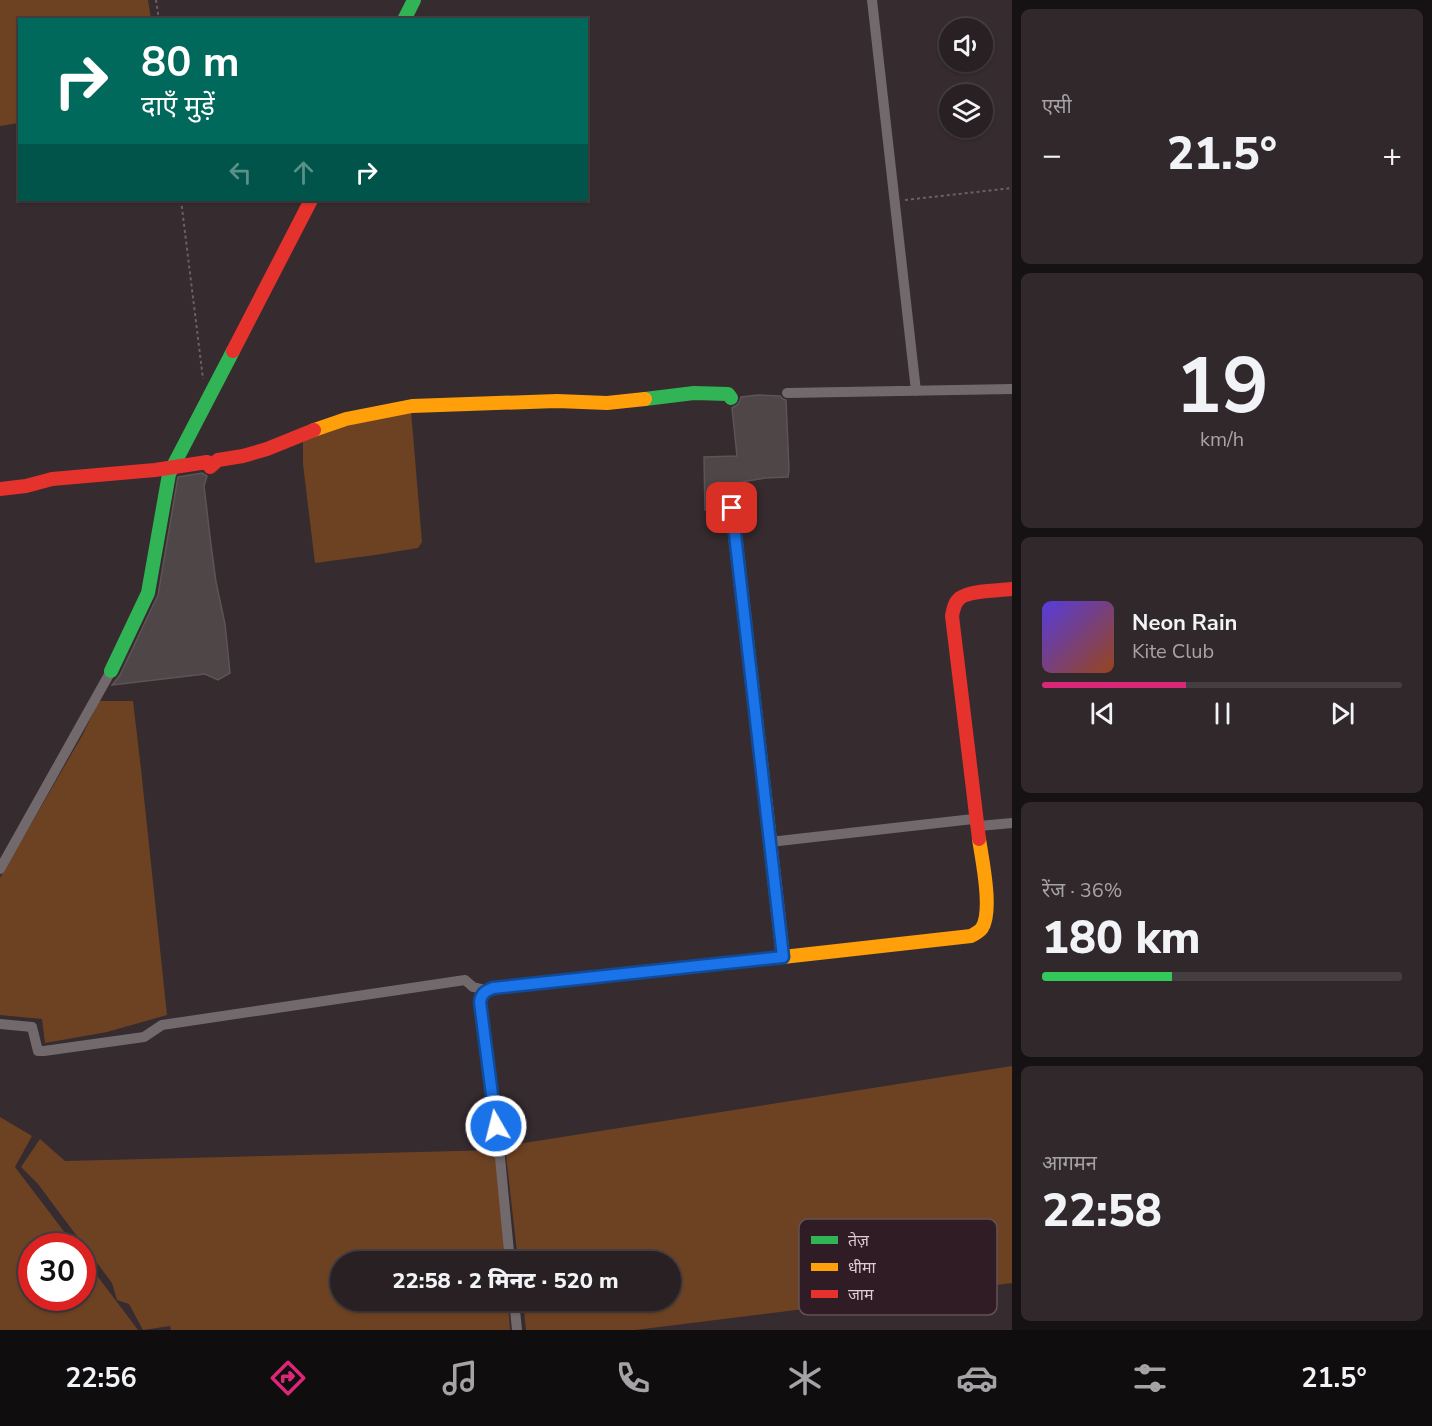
<!DOCTYPE html>
<html lang="hi">
<meta charset="utf-8">
<style>
:root{--surface:#282023;--page:#30282b;--text:#f1f3f6;--muted:#a5a3a6;--line:#443e41;--accent:#db2777}
body{margin:0;font-family:"Nunito Sans","Noto Sans Devanagari",sans-serif;background:var(--page);color:var(--text);height:100vh;display:flex;flex-direction:column;font-size:22px;white-space:nowrap}
*{box-sizing:border-box;margin:0}
p{font-size:20px;color:var(--muted)}
.icon{flex:none;width:33px;height:33px;fill:none;stroke:currentColor;stroke-width:2;stroke-linecap:round;stroke-linejoin:round}
.map{position:relative;flex:1;overflow:hidden}
.drawer{display:flex;flex-direction:column;gap:9px;padding:9px;background:#161213;width:420px}
.drawer>*{flex:none}
.guide{position:absolute;left:18px;top:18px;width:570px;height:183px;border-radius:0px;box-shadow:0 2px 4px #0004,0 0 0 2px var(--line);background:#00695c;color:#fff;overflow:hidden}
.buttons{position:absolute;left:939px;top:18px;display:grid;gap:12px}
.buttons a{display:grid;place-items:center;width:54px;height:54px;border-radius:50%;background:var(--surface);box-shadow:0 2px 4px #0004,0 0 0 2px var(--line);font-size:30px}
.speed{position:absolute;left:18px;top:1233px;display:flex;gap:12px;font-size:30px;font-weight:700;text-align:center}
.speed>*{display:grid;place-content:center;width:78px;height:78px;border-radius:50%;background:var(--surface);box-shadow:0 2px 4px #0004,0 0 0 2px var(--line);line-height:1}
.speed .limit{border:9px solid #d22;background:#fff;color:#111}
.pin{position:absolute;display:grid;place-items:center;width:51px;height:51px;color:#fff;margin:-26px;border-radius:12px;box-shadow:0 3px 9px #0006}
.me{position:absolute;width:66px;margin:-33px;rotate:352deg;stroke-linejoin:round;filter:drop-shadow(0 0 4px #0008)}
.turn{display:flex;align-items:center;gap:21px;height:126px;padding:0 24px;font-size:27px}
.turn .icon{width:78px;height:78px;stroke-width:2.5}
.turn b{display:block;font-size:42px;line-height:51px}
.lanes{display:flex;align-items:center;height:57px;padding:0 24px;background:#0003;justify-content:center;gap:30px;direction:ltr}
.lanes .off{opacity:.35}
.big{font-size:45px;font-weight:800;line-height:1.1}
.drawer .widget{flex:1;display:flex;flex-direction:column;justify-content:center;gap:9px;min-width:0;padding:0 21px;border-radius:9px;background:var(--page)}
.drawer .dial{align-items:center;gap:0}
.dial b{font-size:78px;line-height:1}
.song{display:flex;align-items:center;gap:18px}
.cover{width:72px;height:72px;border-radius:9px;background:linear-gradient(135deg,hsl(250 70% 55%),hsl(20 70% 35%))}
.played{height:6px;border-radius:3px;background:linear-gradient(90deg,var(--accent) 40%,var(--line) 40%)}
.keys{display:flex;justify-content:space-around;direction:ltr}
.heat{display:flex;justify-content:space-between;align-items:center;font-size:33px;direction:ltr}
.charge{height:9px;border-radius:4px;background:linear-gradient(90deg,#34c759 36%,var(--line) 0)}
.trip{position:absolute;left:330px;top:1251px;width:351px;height:60px;border-radius:30px;background:var(--surface);box-shadow:0 2px 4px #0004,0 0 0 2px var(--line);font-weight:800;line-height:60px;text-align:center}
.tabs{display:flex;height:96px;justify-content:space-around;align-items:center;background:#100d0e;color:var(--muted)}
.tabs .icon{width:42px;height:42px}
.tabs .selected{color:var(--accent)}
.tabs b{font-size:27px;color:var(--text)}
main{display:flex;flex:1;min-height:0}
.map>svg:first-child{display:block}
.green{fill:#6d4223}
.building{fill:#4f4647;stroke:#5e5455;stroke-width:1.5}
.lines{fill:none;stroke-linecap:round;stroke-linejoin:round}
.path{stroke:#6a6165;stroke-width:2;stroke-dasharray:3 3;stroke-linecap:butt}
.street{stroke:#72696c;stroke-width:10}
.fast{stroke:#30b455;stroke-width:14}
.slow{stroke:#ff9f0a;stroke-width:14}
.jam{stroke:#e5322d;stroke-width:14}
.route-casing{stroke:#114b97;stroke-width:15}
.route{stroke:#1a73e8;stroke-width:10}
.key{fill:#301c24;stroke:#635158;stroke-width:1.5}
.key-label{font-size:16px;fill:#dbcdd2}
</style>
<main>
<div class="map">
<svg width="1012" height="1330" viewBox="0 0 1012 1330">
<rect width="100%" height="100%" fill="#362b2f"/>
<!-- green -->
<path class="green" d="M 0,0 L 148,0 L 151,19 L 20,20 L 19,123 L 0,126 Z
M 411,411 L 422,542 L 418,548 L 375,555 L 315,563 L 303,464 L 303,441 L 353,422 Z
M 99,701 L 133,701 L 141,769 L 167,1015 L 107,1032 L 45,1043 L 42,1019 L 0,1015 L 0,878 L 83,734 Z
M 1012,1066 L 1012,1283 L 635,1330 L 526,1330 L 523,1301 L 670,1300 L 670,1262 L 518,1261 L 505,1146 Z
M 0,1117 L 32,1136 L 15,1167 L 75,1246 L 32,1246 L 32,1298 L 82,1298 L 83,1257 L 138,1330 L 0,1330 Z
M 40,1139 L 65,1161 L 496,1150 L 505,1261 L 340,1262 L 340,1300 L 508,1301 L 510,1330 L 171,1330 L 170,1326 L 143,1330 L 129,1304 L 117,1300 L 112,1283 L 38,1184 L 21,1167 Z"/>
<!-- building -->
<path class="building" d="M 758,395 L 780,396 L 783,399 L 786,400 L 789,469 L 788,477 L 765,478 L 741,482 L 735,499 L 727,500 L 723,504 L 722,508 L 705,510 L 704,457 L 737,456 L 732,408 L 737,405 L 740,401 L 741,397 Z
M 202,473 L 207,476 L 204,486 L 211,545 L 216,582 L 225,624 L 230,673 L 218,680 L 205,674 L 112,685 L 120,675 L 158,595 L 178,477 Z"/>
<g class="lines">
<!-- path -->
<path class="path" d="M 156,0 L 159,20
M 181,200 L 203,379
M 905,200 L 1012,188"/>
<!-- street -->
<path class="street" d="M 872,0 L 916,391
M 787,393 L 1012,389
M 770,842 L 973,819 L 979,826 L 1012,823
M 0,869 L 111,671
M 0,1024 L 32,1027 L 38,1051 L 44,1051 L 144,1037 L 162,1025 L 465,980 L 473,987 L 486,990
M 510,1262 L 499,1147 L 480,1002 C 481,994 484,991 493,988 L 783,957
M 514,1300 L 517,1330"/>
<!-- fast -->
<path class="fast" d="M 404,20 L 414,0
M 645,399 L 694,393 L 728,394 L 731,398
M 732,508 L 765,797
M 111,671 L 148,593 L 169,474 L 233,351"/>
<!-- slow -->
<path class="slow" d="M 314,430 L 346,419 L 412,406 L 557,401 L 607,403 L 645,399
M 765,797 L 783,957 L 971,936 C 975,934 979,932 982,928 C 993,911 982,859 979,839"/>
<!-- jam -->
<path class="jam" d="M 233,351 L 311,200
M 0,489 L 26,486 L 52,479 L 155,470 L 207,462 L 210,467 L 218,460 L 243,456 L 267,449 L 314,430
M 979,839 L 952,616 C 953,610 954,603 960,598 C 970,590 998,591 1012,589"/>
</g>
<g class="lines">
<!-- route casing -->
<g class="route-casing">
<path id="route" d="M 496,1126 L 480,1002 C 481,994 485,991 493,988 L 783,957 L 732,508"/>
</g>
<!-- route -->
<use href="#route" class="route"/>
</g>
<!-- legend -->
<rect x="799" y="1219" width="198" height="96" rx="9" class="key"/>
<rect x="811" y="1236" width="27" height="8" fill="#30b455"/>
<rect x="811" y="1263" width="27" height="8" fill="#ff9f0a"/>
<rect x="811" y="1290" width="27" height="8" fill="#e5322d"/>
<g class="key-label">
<text x="848" y="1246">तेज़</text>
<text x="848" y="1273">धीमा</text>
<text x="848" y="1300">जाम</text>
</g>
</svg>
<div class="buttons">
<a><svg class="icon" aria-label="sound" viewBox="0 0 24 24"><path d="M4 9h4l5-4v14l-5-4H4zM17 9q2 3 0 6"/></svg></a>
<a><svg class="icon" aria-label="layers" viewBox="0 0 24 24"><path d="M12 4l9 5-9 5-9-5zM3 14l9 5 9-5"/></svg></a>
</div>
<div class="speed"><div class="limit">30</div></div>
<div class="pin" style="left:732px;top:508px;background:#d93025"><svg class="icon" aria-label="arrive" viewBox="0 0 24 24"><path d="M6 21V4h12l-3 4 3 4H6"/></svg></div>
<svg class="me" style="left:496px;top:1126px" viewBox="-20 -20 40 40"><circle r="17" fill="#1a73e8" stroke="#fff" stroke-width="3"/><path d="M0-11L8 9 0 5-8 9z" fill="#fff"/></svg>
<div class="trip">22:58 · 2 मिनट · 520 m</div>
<div class="guide">
<div class="turn"><svg class="icon" aria-label="right" viewBox="0 0 24 24"><path d="M7 20v-9h11M14 6l5 5-5 5"/></svg><div><b>80 m</b>दाएँ मुड़ें</div></div>
<div class="lanes"><svg class="icon off" aria-label="left" viewBox="0 0 24 24"><path d="M17 20v-9H6M10 6l-5 5 5 5"/></svg><svg class="icon off" aria-label="ahead" viewBox="0 0 24 24"><path d="M12 20V5M6 11l6-6 6 6"/></svg><svg class="icon" aria-label="right" viewBox="0 0 24 24"><path d="M7 20v-9h11M14 6l5 5-5 5"/></svg></div>
</div>
</div>
<section class="drawer">
<div class="widget"><p>एसी</p>
<div class="heat"><a>−</a><b class="big">21.5°</b><a>+</a></div>
</div>
<div class="widget dial"><b>19</b><p>km/h</p></div>
<div class="widget">
<div class="song"><i class="cover"></i><div><b>Neon Rain</b><p>Kite Club</p></div></div>
<div class="played"></div>
<div class="keys"><svg class="icon" aria-label="previous" viewBox="0 0 24 24"><path d="M18 5L8 12l10 7zM5 5v14"/></svg><svg class="icon" aria-label="pause" viewBox="0 0 24 24"><path d="M8 5v14M16 5v14"/></svg><svg class="icon" aria-label="next" viewBox="0 0 24 24"><path d="M6 5l10 7-10 7zM19 5v14"/></svg></div>
</div>
<div class="widget"><p>रेंज · 36%</p><b class="big">180 km</b><div class="charge"></div></div>
<div class="widget"><p>आगमन</p><b class="big">22:58</b></div>
</section>
</main>
<nav class="tabs">
<b>22:56</b>
<svg class="icon selected" aria-label="directions" viewBox="0 0 24 24"><path d="M12 3l9 9-9 9-9-9zM9 14v-3h6M13 9l2 2-2 2"/></svg>
<svg class="icon" aria-label="music" viewBox="0 0 24 24"><path d="M9 18V5l10-2v13"/><circle cx="6" cy="18" r="3"/><circle cx="16" cy="16" r="3"/></svg>
<svg class="icon" aria-label="phone" viewBox="0 0 24 24"><path d="M5 4h4l2 5-3 2q2 4 5 5l2-3 5 2v4C11 20 4 13 5 4z"/></svg>
<svg class="icon" aria-label="climate" viewBox="0 0 24 24"><path d="M12 3v18M4 7l16 10M4 17L20 7"/></svg>
<svg class="icon" aria-label="car" viewBox="0 0 24 24"><path d="M5 17H2v-5l4-1 3-4h7l3 4 3 1v5h-3M9 17h6M6 11h13"/><circle cx="7" cy="17" r="2"/><circle cx="17" cy="17" r="2"/></svg>
<svg class="icon" aria-label="filters" viewBox="0 0 24 24"><path d="M4 7h16M4 17h16"/><circle cx="9" cy="7" r="2"/><circle cx="15" cy="17" r="2"/></svg>
<b>21.5°</b>
</nav>
